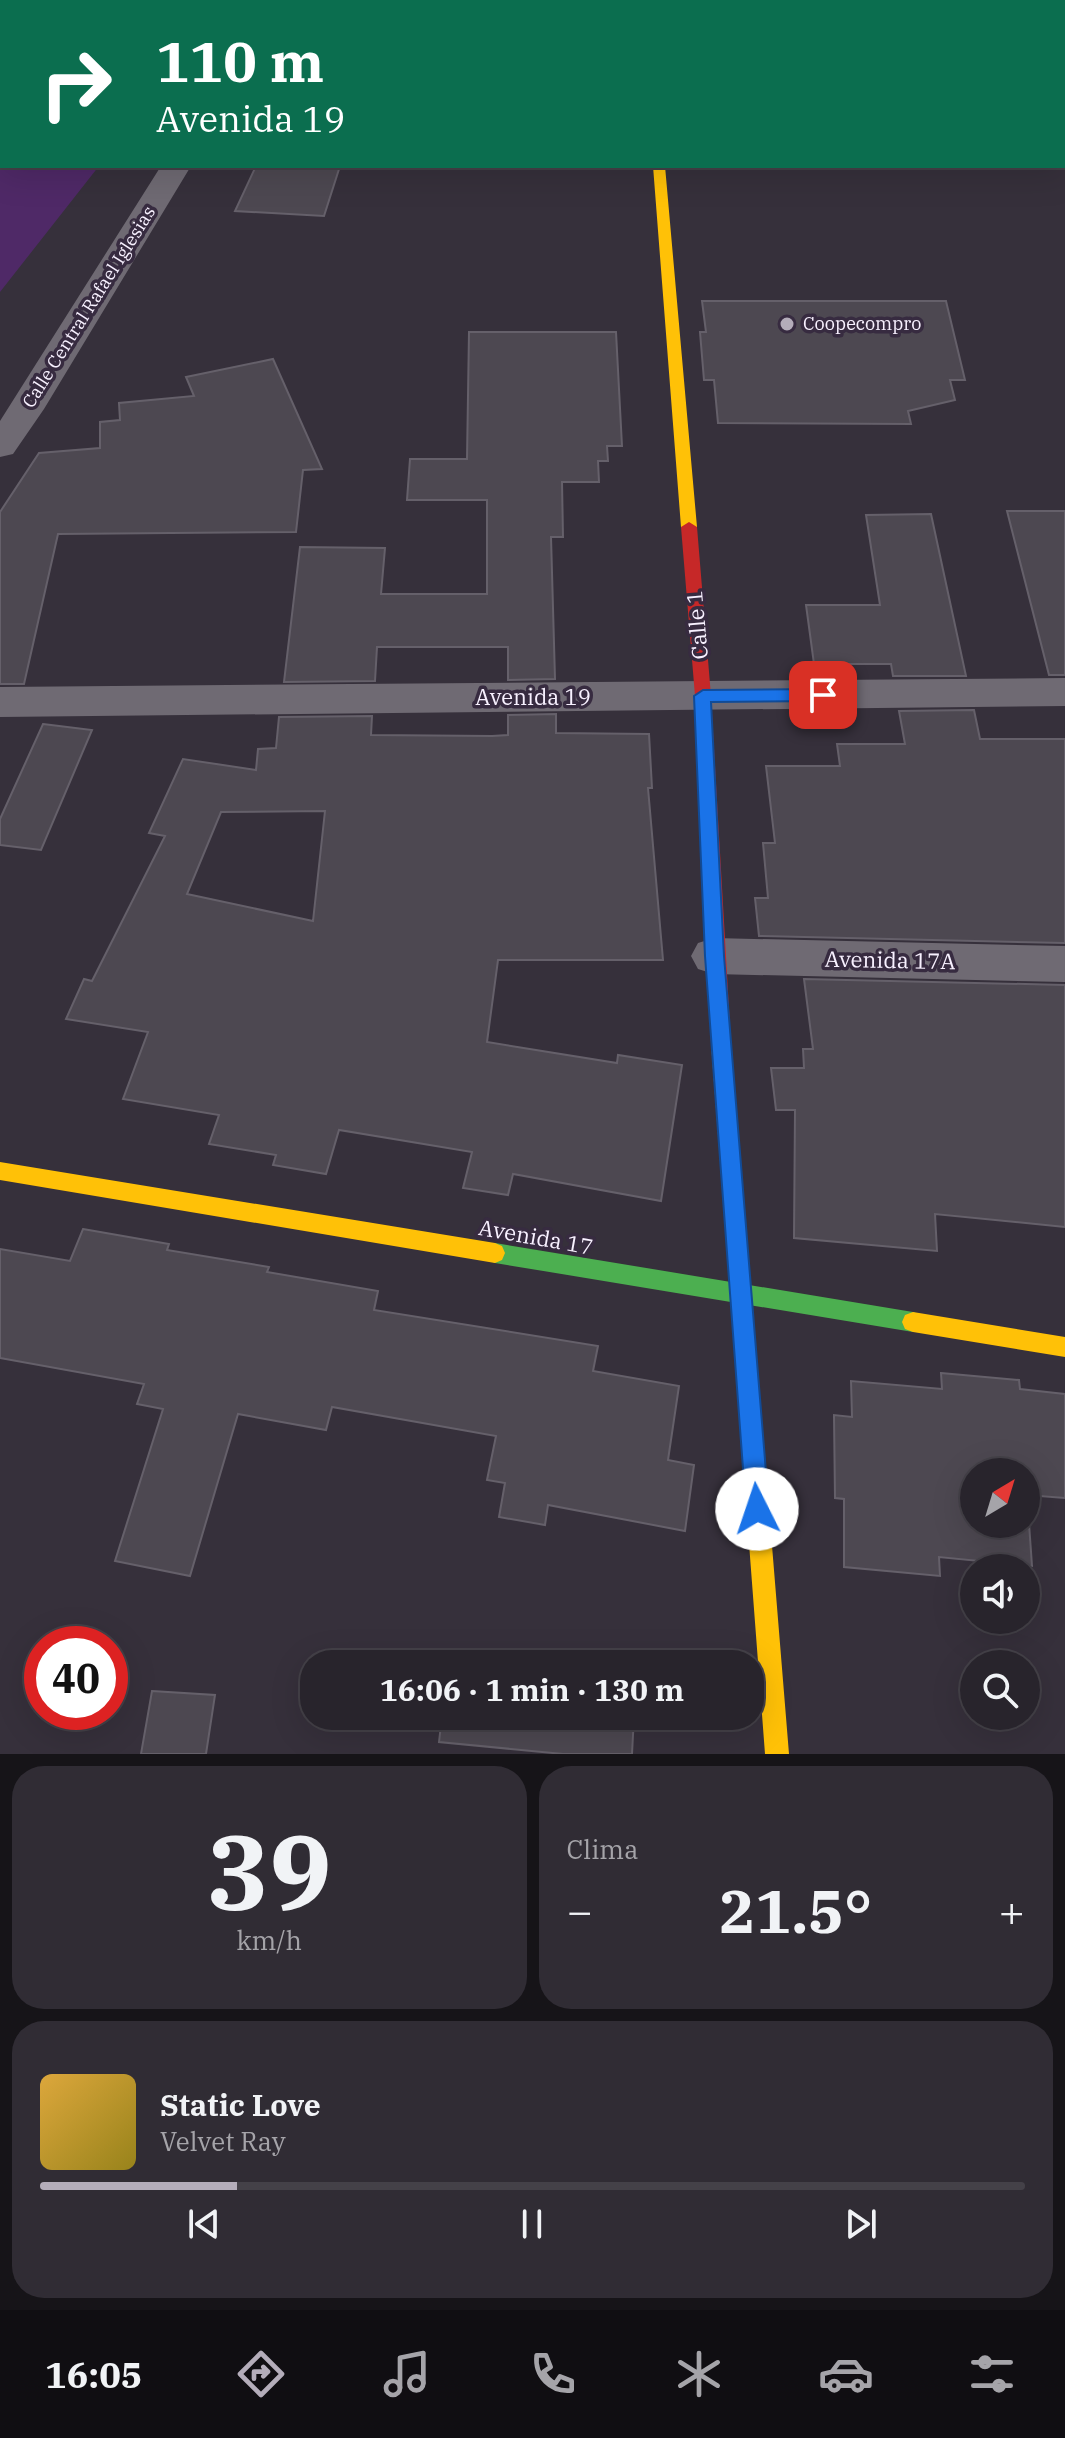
<!DOCTYPE html>
<html lang="es">
<meta charset="utf-8">
<style>
:root{--surface:#28242c;--page:#302c34;--text:#f1f3f6;--muted:#a5a4a9;--line:#444148;--accent:#b4adba}
body{margin:0;font-family:"IBM Plex Serif",serif;background:var(--page);color:var(--text);height:100vh;display:flex;flex-direction:column;font-size:30px;white-space:nowrap}
*{box-sizing:border-box;margin:0}
p{font-size:26px;color:var(--muted)}
.icon{flex:none;width:44px;height:44px;fill:none;stroke:currentColor;stroke-width:2;stroke-linecap:round;stroke-linejoin:round}
.map{position:relative;height:1754px;overflow:hidden}
.side{display:flex;flex-direction:column;gap:12px;padding:12px;background:#161418;flex:1}
.side>*{flex:none}
.top-card{position:absolute;left:0px;top:0px;width:1066px;height:168px;box-shadow:0 8px 32px #0002,0 0 0 2px var(--line);background:#0b6e4f;color:#fff;overflow:hidden}
.needle{width:52px;rotate:38deg}
.fabs{position:absolute;left:960px;top:1458px;display:grid;gap:16px}
.fabs a{display:grid;place-items:center;width:80px;height:80px;border-radius:50%;background:var(--surface);box-shadow:0 8px 32px #0002,0 0 0 2px var(--line);font-size:40px}
.speed{position:absolute;left:24px;top:1626px;display:flex;gap:16px;font-size:40px;font-weight:700;text-align:center}
.speed>*{display:grid;place-content:center;width:104px;height:104px;border-radius:50%;background:var(--surface);box-shadow:0 8px 32px #0002,0 0 0 2px var(--line);line-height:1}
.speed .limit{border:12px solid #d22;background:#fff;color:#111}
.pin{position:absolute;display:grid;place-items:center;width:68px;height:68px;color:#fff;margin:-34px;border-radius:16px;box-shadow:0 4px 12px #0006}
.me{position:absolute;width:88px;margin:-44px;rotate:356deg;stroke-linejoin:round;filter:drop-shadow(0 0 6px #0008)}
.turn{display:flex;align-items:center;gap:28px;height:168px;padding:0 24px;font-size:36px}
.turn .icon{width:104px;height:104px;stroke-width:2.5}
.turn b{display:block;font-size:56px;line-height:68px}
.big{font-size:60px;font-weight:700;line-height:1.1}
.side .tile{flex:1;display:flex;flex-direction:column;justify-content:center;gap:12px;min-width:0;padding:0 28px;border-radius:32px;background:var(--page)}
.side .dial{align-items:center;gap:0}
.dial b{font-size:104px;line-height:1}
.song{display:flex;align-items:center;gap:24px}
.cover{width:96px;height:96px;border-radius:12px;background:linear-gradient(135deg,hsl(40 70% 55%),hsl(50 70% 35%))}
.played{height:8px;border-radius:4px;background:linear-gradient(90deg,var(--accent) 20%,var(--line) 20%)}
.keys{display:flex;justify-content:space-around;direction:ltr}
.heat{display:flex;justify-content:space-between;align-items:center;font-size:44px;direction:ltr}
.side .tiles{flex:1;display:grid;gap:12px;grid-template-columns:1fr 1fr}
.tile:last-child{grid-column:span 2}
.trip{position:absolute;left:300px;top:1650px;width:464px;height:80px;border-radius:32px;background:var(--surface);box-shadow:0 8px 32px #0002,0 0 0 2px var(--line);font-weight:700;line-height:80px;text-align:center}
.dock{display:flex;height:128px;justify-content:space-around;align-items:center;background:#100e12;color:var(--muted)}
.dock .icon{width:56px;height:56px}
.dock .active{color:var(--accent)}
.dock b{font-size:36px;color:var(--text)}
.map>svg:first-child{display:block}
.green{fill:#4f2967}
.building{fill:#4d4851;stroke:#65606a;stroke-width:2;fill-rule:evenodd}
.lines{fill:none;stroke-linecap:round;stroke-linejoin:round}
.lane{fill:#6f6a73;fill-rule:evenodd}
.street{fill:#6f6a73;fill-rule:evenodd}
.fast{fill:#4caf50;fill-rule:evenodd}
.slow{fill:#ffc107;fill-rule:evenodd}
.jam{fill:#c62828;fill-rule:evenodd}
.route{fill:#1a73e8;stroke:#114b97;stroke-width:2}
.poi-dot{fill:#b4adba;stroke:#372b40;stroke-width:3}
.labels{text-anchor:middle;stroke-width:7;stroke-linejoin:round;paint-order:stroke}
.far-street-label{font-size:18px;fill:#f8f1ff;stroke:#372b40}
.far-poi-label{font-size:18px;fill:#f8f1ff;stroke:#372b40;text-anchor:start}
.street-label{font-size:22px;fill:#f8f1ff;stroke:#372b40}
</style>
<div class="map">
<svg width="1065" height="1754" viewBox="0 0 1065 1754">
<rect width="100%" height="100%" fill="#36303b"/>
<!-- green -->
<path class="green" d="M 0,28 L 2,166 L 99,166 L 0,292 Z"/>
<!-- building -->
<path class="building" d="M 256,166 L 340,166 L 324,216 L 235,211 Z
M 702,301 L 946,301 L 965,380 L 950,380 L 955,400 L 908,411 L 911,424 L 718,423 L 714,380 L 704,380 L 700,332 L 706,332 Z
M 469,332 L 616,332 L 622,446 L 607,446 L 608,461 L 598,461 L 599,482 L 562,482 L 563,537 L 551,537 L 555,679 L 508,680 L 508,647 L 377,647 L 375,681 L 284,682 L 300,547 L 385,548 L 381,594 L 487,594 L 487,500 L 407,500 L 410,459 L 467,459 Z
M 273,359 L 322,469 L 303,470 L 296,532 L 58,534 L 24,684 L 0,684 L 0,512 L 39,453 L 100,448 L 100,422 L 120,420 L 119,403 L 194,396 L 186,377 Z
M 1007,511 L 1065,511 L 1065,675 L 1049,675 Z
M 931,514 L 966,676 L 893,676 L 891,664 L 814,664 L 806,605 L 880,605 L 866,515 Z
M 974,710 L 980,739 L 1065,739 L 1065,943 L 759,936 L 755,898 L 768,898 L 763,843 L 775,843 L 766,766 L 840,766 L 837,744 L 905,744 L 899,711 Z
M 556,714 L 556,733 L 649,734 L 652,788 L 648,788 L 663,960 L 498,960 L 487,1042 L 617,1063 L 618,1055 L 682,1065 L 661,1201 L 513,1174 L 508,1195 L 463,1188 L 472,1152 L 339,1130 L 326,1174 L 273,1165 L 276,1155 L 209,1144 L 219,1115 L 123,1099 L 148,1032 L 66,1019 L 84,979 L 92,981 L 165,836 L 149,833 L 183,759 L 256,770 L 258,749 L 276,748 L 279,717 L 372,716 L 371,735 L 492,736 L 508,735 L 508,715 ZM 325,811 L 313,921 L 187,894 L 221,812 Z
M 43,724 L 92,730 L 41,850 L 0,845 L 0,819 Z
M 804,979 L 1065,985 L 1065,1227 L 935,1214 L 937,1251 L 794,1238 L 795,1110 L 776,1110 L 771,1068 L 804,1068 L 803,1049 L 813,1049 Z
M 83,1229 L 169,1244 L 167,1250 L 269,1267 L 267,1272 L 378,1291 L 374,1310 L 598,1346 L 593,1371 L 679,1386 L 668,1460 L 694,1465 L 685,1531 L 548,1505 L 545,1525 L 499,1517 L 505,1483 L 487,1480 L 496,1436 L 332,1407 L 326,1430 L 238,1414 L 190,1576 L 115,1561 L 163,1409 L 137,1404 L 144,1384 L 0,1358 L 0,1249 L 70,1261 Z
M 941,1373 L 1019,1380 L 1020,1389 L 1065,1394 L 1065,1498 L 1027,1495 L 1032,1566 L 939,1557 L 940,1576 L 844,1567 L 844,1499 L 835,1498 L 834,1415 L 852,1417 L 851,1381 L 942,1389 ZM 974,1472 L 1026,1472 L 1026,1524 L 974,1524 Z
M 451,1650 L 586,1664 L 449,1664 Z
M 152,1691 L 215,1695 L 206,1754 L 141,1754 Z
M 442,1716 L 634,1716 L 632,1754 L 563,1754 L 439,1742 Z"/>
<g class="lines">
<!-- lane -->
<path class="lane" d="M 0,2 L 2,2 L 2,12 L 0,12 Z"/>
<!-- street -->
<path class="street" d="M 632,0 L 658,0 L 659,2 L 631,2 Z
M 1064,110 L 1065,110 L 1065,128 L 1064,128 Z
M 161,166 L 191,166 L 44,409 L 13,454 L 0,457 L 0,421 Z
M 1065,678 L 1065,706 L 0,717 L 0,687 Z
M 714,938 L 1065,946 L 1065,982 L 714,974 L 698,969 L 691,956 L 698,943 Z"/>
<!-- fast -->
<path class="fast" d="M 495,1243 L 913,1312 L 921,1315 L 924,1322 L 921,1329 L 913,1332 L 495,1263 L 488,1260 L 485,1253 L 488,1246 Z"/>
<!-- slow -->
<path class="slow" d="M 653,166 L 665,166 L 697,527 L 689,532 L 681,527 Z
M 721,1035 L 728,1037 L 731,1043 L 789,1754 L 765,1754 L 711,1043 L 714,1037 Z
M 0,1162 L 495,1243 L 502,1246 L 505,1253 L 502,1260 L 495,1263 L 0,1180 Z
M 913,1312 L 1065,1337 L 1065,1357 L 913,1332 L 905,1329 L 902,1322 L 905,1315 Z"/>
<!-- jam -->
<path class="jam" d="M 689,522 L 697,527 L 711,696 L 731,1043 L 728,1049 L 721,1051 L 714,1049 L 711,1043 L 695,696 L 681,527 Z"/>
</g>
<!-- route -->
<path class="route" d="M 823,689 L 832,695 L 823,701 L 711,702 L 724,956 L 769,1509 L 766,1518 L 757,1521 L 749,1518 L 746,1509 L 705,956 L 694,696 L 703,690 Z"/>
<!-- markers -->
<circle class="poi-dot" cx="787" cy="324" r="8"/>
<g class="labels">
<!-- far-street labels -->
<g class="far-street-label">
<text transform="translate(89 307) rotate(-58)" y="6">Calle Central Rafael Iglesias</text>
</g>
<!-- far-poi labels -->
<g class="far-poi-label">
<text x="803" y="330">Coopecompro</text>
</g>
<!-- street labels -->
<g class="street-label">
<text transform="translate(697 625) rotate(-95)" y="8">Calle 1</text>
<text x="533" y="705">Avenida 19</text>
<text transform="translate(890 960) rotate(1)" y="8">Avenida 17A</text>
<text transform="translate(536 1237) rotate(10)" y="8">Avenida 17</text>
</g>
</g>
</svg>
<div class="fabs">
<a><svg class="needle" viewBox="-14 -14 28 28"><path d="M0-13l5 13h-10z" fill="#e53935"/><path d="M0 13l5-13h-10z" fill="#a5a4a9"/></svg></a>
<a><svg class="icon" aria-label="sound" viewBox="0 0 24 24"><path d="M4 9h4l5-4v14l-5-4H4zM17 9q2 3 0 6"/></svg></a>
<a><svg class="icon" aria-label="search" viewBox="0 0 24 24"><circle cx="10" cy="10" r="6"/><path d="M15 15l6 6"/></svg></a>
</div>
<div class="speed"><div class="limit">40</div></div>
<div class="pin" style="left:823px;top:695px;background:#d93025"><svg class="icon" aria-label="arrive" viewBox="0 0 24 24"><path d="M6 21V4h12l-3 4 3 4H6"/></svg></div>
<svg class="me" style="left:757px;top:1509px" viewBox="-20 -20 40 40"><circle r="19" fill="#fff"/><path d="M0-13L10 11 0 6-10 11z" fill="#1a73e8"/></svg>
<div class="trip">16:06 · 1 min · 130 m</div>
<div class="top-card">
<div class="turn"><svg class="icon" aria-label="right" viewBox="0 0 24 24"><path d="M7 20v-9h11M14 6l5 5-5 5"/></svg><div><b>110 m</b>Avenida 19</div></div>
</div>
</div>
<section class="side">
<div class="tiles">
<div class="tile dial"><b>39</b><p>km/h</p></div>
<div class="tile"><p>Clima</p>
<div class="heat"><a>−</a><b class="big">21.5°</b><a>+</a></div>
</div>
<div class="tile">
<div class="song"><i class="cover"></i><div><b>Static Love</b><p>Velvet Ray</p></div></div>
<div class="played"></div>
<div class="keys"><svg class="icon" aria-label="previous" viewBox="0 0 24 24"><path d="M18 5L8 12l10 7zM5 5v14"/></svg><svg class="icon" aria-label="pause" viewBox="0 0 24 24"><path d="M8 5v14M16 5v14"/></svg><svg class="icon" aria-label="next" viewBox="0 0 24 24"><path d="M6 5l10 7-10 7zM19 5v14"/></svg></div>
</div>
</div>
</section>
<nav class="dock">
<b>16:05</b>
<svg class="icon active" aria-label="directions" viewBox="0 0 24 24"><path d="M12 3l9 9-9 9-9-9zM9 14v-3h6M13 9l2 2-2 2"/></svg>
<svg class="icon" aria-label="music" viewBox="0 0 24 24"><path d="M9 18V5l10-2v13"/><circle cx="6" cy="18" r="3"/><circle cx="16" cy="16" r="3"/></svg>
<svg class="icon" aria-label="phone" viewBox="0 0 24 24"><path d="M5 4h4l2 5-3 2q2 4 5 5l2-3 5 2v4C11 20 4 13 5 4z"/></svg>
<svg class="icon" aria-label="climate" viewBox="0 0 24 24"><path d="M12 3v18M4 7l16 10M4 17L20 7"/></svg>
<svg class="icon" aria-label="car" viewBox="0 0 24 24"><path d="M5 17H2v-5l4-1 3-4h7l3 4 3 1v5h-3M9 17h6M6 11h13"/><circle cx="7" cy="17" r="2"/><circle cx="17" cy="17" r="2"/></svg>
<svg class="icon" aria-label="filters" viewBox="0 0 24 24"><path d="M4 7h16M4 17h16"/><circle cx="9" cy="7" r="2"/><circle cx="15" cy="17" r="2"/></svg>
</nav>
